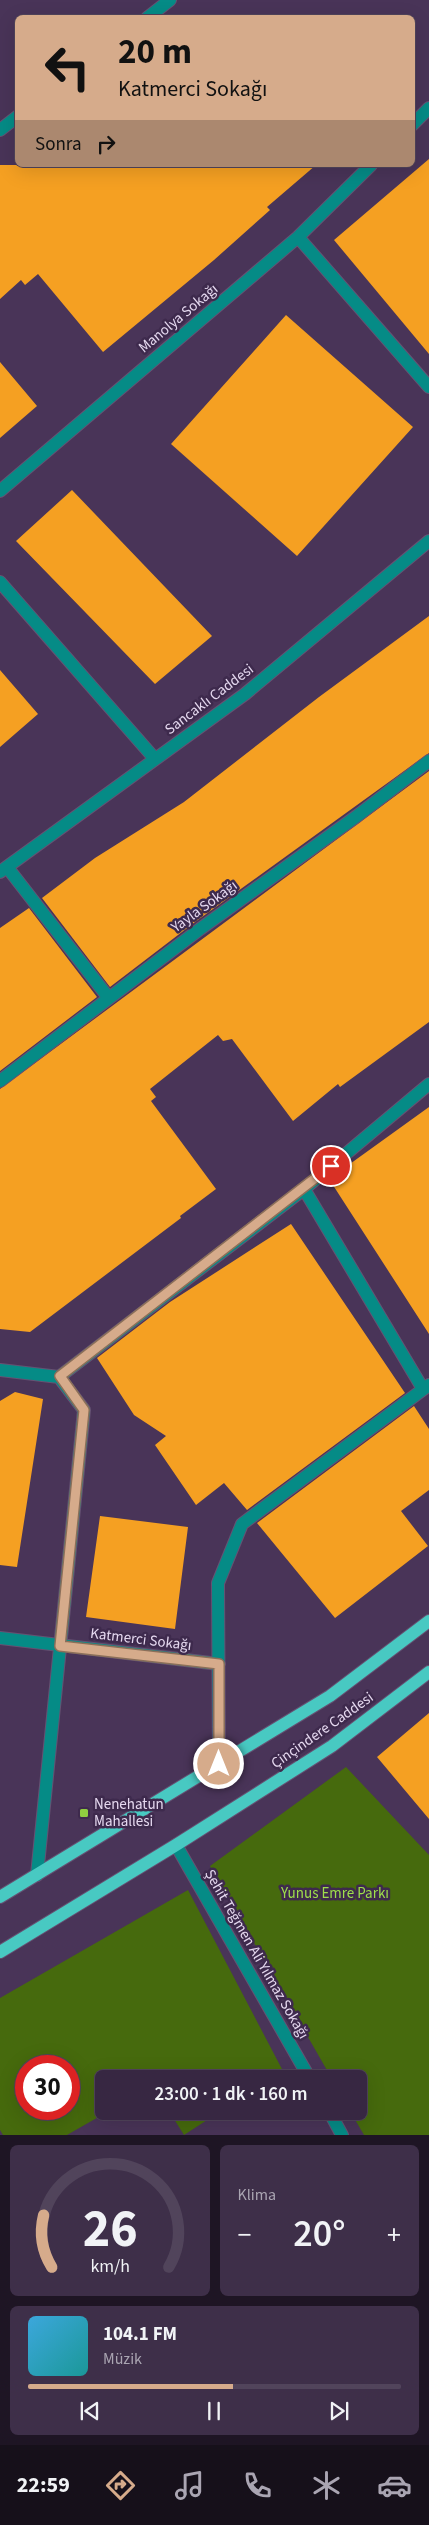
<!DOCTYPE html>
<html lang="tr">
<meta charset="utf-8">
<style>
:root{--surface:#372742;--page:#3e2f49;--text:#f1f3f6;--muted:#aaa5b2;--line:#51445b;--accent:#d6ab8b}
body{margin:0;font-family:"Source Sans 3",sans-serif;background:var(--page);color:var(--text);height:100vh;display:flex;flex-direction:column;font-size:19px;white-space:nowrap}
*{box-sizing:border-box;margin:0}
p{font-size:16px;color:var(--muted)}
.icon{flex:none;width:28px;height:28px;fill:none;stroke:currentColor;stroke-width:2;stroke-linecap:round;stroke-linejoin:round}
.map{position:relative;height:2135px;overflow:hidden}
.drawer{display:flex;flex-direction:column;gap:10px;padding:10px;background:#1e1524;flex:1}
.drawer>*{flex:none}
.hud{position:absolute;left:15px;top:15px;width:400px;height:152px;border-radius:8px;box-shadow:0 5px 20px #0002,0 0 0 1px var(--line);background:#d6ab8b;color:#111;overflow:hidden}
.speed{position:absolute;left:15px;top:2055px;display:flex;gap:10px;font-size:25px;font-weight:700;text-align:center}
.speed>*{display:grid;place-content:center;width:65px;height:65px;border-radius:50%;background:var(--surface);box-shadow:0 5px 20px #0002,0 0 0 1px var(--line);line-height:1}
.speed .limit{border:8px solid #d22;background:#fff;color:#111}
.pin{position:absolute;display:grid;place-items:center;width:42px;height:42px;color:#fff;margin:-21px;border:2px solid #fff;border-radius:50%;box-shadow:0 1px 5px #0007}
.me{position:absolute;width:55px;margin:-28px;rotate:0deg;stroke-linejoin:round;filter:drop-shadow(0 0 4px #0008)}
.turn{display:flex;align-items:center;gap:18px;height:105px;padding:0 20px;font-size:22px}
.turn .icon{width:65px;height:65px;stroke-width:2.5}
.turn b{display:block;font-size:35px;line-height:42px}
.then{display:flex;align-items:center;height:48px;padding:0 20px;background:#0003;gap:10px;font-size:19px}
.big{font-size:38px;font-weight:600;line-height:1.1}
.drawer .card{flex:1;display:flex;flex-direction:column;justify-content:center;gap:8px;min-width:0;padding:0 18px;border-radius:8px;background:var(--page)}
.drawer .dial{align-items:center;gap:0}
.dial svg{height:130px;overflow:visible;fill:none;stroke:var(--line);stroke-width:7;stroke-linecap:round;text-anchor:middle}
.dial text{fill:var(--text);stroke:none}
.song{display:flex;align-items:center;gap:15px}
.cover{width:60px;height:60px;border-radius:8px;background:linear-gradient(135deg,hsl(200 70% 55%),hsl(180 70% 35%))}
.played{height:5px;border-radius:2px;background:linear-gradient(90deg,var(--accent) 55%,var(--line) 55%)}
.keys{display:flex;justify-content:space-around;direction:ltr}
.heat{display:flex;justify-content:space-between;align-items:center;font-size:28px;direction:ltr}
.drawer .tiles{flex:1;display:grid;gap:10px;grid-template-columns:1fr 1fr}
.card:last-child{grid-column:span 2}
.trip{position:absolute;left:95px;top:2070px;width:272px;height:50px;border-radius:8px;background:var(--surface);box-shadow:0 5px 20px #0002,0 0 0 1px var(--line);font-weight:600;line-height:50px;text-align:center}
.tab-bar{display:flex;height:80px;justify-content:space-around;align-items:center;background:#16101a;color:var(--muted)}
.tab-bar .icon{width:35px;height:35px}
.tab-bar .selected{color:var(--accent)}
.tab-bar b{font-size:22px;color:var(--text)}
.map>svg:first-child{display:block}
.green{fill:#466a0d;fill-rule:evenodd}
.building{fill:#f5a022}
.lines{fill:none;stroke-linecap:round;stroke-linejoin:round}
.minor-casing{stroke:#655273;stroke-width:14}
.major-casing{stroke:#655273;stroke-width:14}
.minor{stroke:#058b86;stroke-width:12}
.major{stroke:#48c9c2;stroke-width:12}
.route-casing{stroke:#8b6f5a;stroke-width:12}
.route{stroke:#d6ab8b;stroke-width:9}
.poi-dot{fill:#90cd40;stroke:#3e2a4d;stroke-width:2}
.labels{text-anchor:middle;stroke-width:5;stroke-linejoin:round;paint-order:stroke}
.street-label{font-size:15px;fill:#e6d9f0;stroke:#3e2a4d}
.poi-label{font-size:15px;fill:#e6d9f0;stroke:#3e2a4d;text-anchor:start}
.park-label{font-size:15px;fill:#9edf4a;stroke:#3e2a4d}
</style>
<div class="map">
<svg width="429" height="2135" viewBox="0 0 429 2135">
<rect width="100%" height="100%" fill="#493458"/>
<!-- green -->
<path class="green" d="M 346,1767 L 429,1855 L 429,2135 L 364,2135 L 350,2111 L 359,2111 L 359,2079 L 332,2079 L 210,1866 Z
M 188,1890 L 283,2071 L 270,2079 L 104,2079 L 104,2111 L 109,2111 L 67,2135 L 3,2135 L 0,2130 L 0,1998 ZM 69,2066 L 69,2109 L 26,2109 L 26,2066 Z
M 169,2111 L 221,2111 L 184,2135 Z"/>
<!-- building -->
<path class="building" d="M 429,159 L 429,354 L 334,240 Z
M 0,165 L 316,165 L 267,207 L 270,210 L 214,260 L 103,352 L 38,274 L 25,285 L 21,280 L 0,299 Z
M 286,315 L 413,427 L 297,556 L 171,444 Z
M 0,362 L 37,406 L 0,438 Z
M 72,490 L 212,636 L 155,684 L 16,541 Z
M 429,616 L 429,753 L 195,922 L 110,987 L 42,898 L 95,858 L 184,802 L 319,697 Z
M 0,670 L 38,714 L 0,747 Z
M 429,771 L 429,1022 L 340,1087 L 338,1084 L 293,1121 L 232,1039 L 223,1041 L 218,1035 L 150,1089 L 156,1097 L 151,1101 L 216,1189 L 180,1216 L 181,1218 L 30,1332 L 0,1329 L 0,1089 Z
M 29,908 L 97,997 L 0,1071 L 0,928 Z
M 429,1107 L 429,1334 L 329,1179 Z
M 291,1224 L 405,1393 L 247,1510 L 224,1483 L 196,1505 L 155,1445 L 166,1436 L 134,1415 L 97,1358 L 170,1302 Z
M 15,1392 L 43,1399 L 17,1567 L 0,1565 L 0,1401 Z
M 414,1406 L 429,1429 L 429,1490 L 401,1511 L 428,1546 L 335,1618 L 257,1523 Z
M 100,1516 L 188,1527 L 175,1629 L 86,1617 Z
M 429,1713 L 429,1819 L 377,1757 Z"/>
<g class="lines">
<!-- minor casing -->
<g class="minor-casing">
<path id="minor" d="M 147,18 L 170,0
M 412,125 L 429,108
M 0,130 L 18,116
M 298,237 L 429,387
M 0,491 L 298,237 L 371,165
M 0,582 L 155,759
M 7,867 L 108,997
M 0,872 L 245,694 L 429,541
M 0,1081 L 200,929 L 357,816 L 429,761
M 304,1189 L 423,1389
M 0,1370 L 59,1377 L 84,1410 L 37,1875
M 59,1377 L 304,1189 L 429,1084
M 0,1638 L 219,1664
M 219,1764 L 218,1583 L 242,1524 L 429,1385
M 176,1845 L 310,2079
M 329,2111 L 342,2135"/>
</g>
<!-- major casing -->
<g class="major-casing">
<path id="major" d="M 0,1897 L 330,1696 L 429,1621
M 0,1952 L 176,1845 L 332,1746 L 429,1672"/>
</g>
<!-- minor -->
<use href="#minor" class="minor"/>
<!-- major -->
<use href="#major" class="major"/>
</g>
<g class="lines">
<!-- route casing -->
<g class="route-casing">
<path id="route" d="M 219,1764 L 219,1664 L 60,1646 L 84,1410 L 60,1376 L 331,1166"/>
</g>
<!-- route -->
<use href="#route" class="route"/>
</g>
<!-- markers -->
<rect class="poi-dot" x="79" y="1808" width="10" height="10" rx="2.5"/>
<g class="labels">
<!-- street labels -->
<g class="street-label">
<text transform="translate(178 318) rotate(-40)" y="5">Manolya Sokağı</text>
<text transform="translate(209 699) rotate(-37)" y="5">Sancaklı Caddesi</text>
<text transform="translate(204 906) rotate(-36)" y="5">Yayla Sokağı</text>
<text transform="translate(141 1639) rotate(7)" y="5">Katmerci Sokağı</text>
<text transform="translate(322 1730) rotate(-35)" y="5">Çinçindere Caddesi</text>
<text transform="translate(257 1954) rotate(60)" y="5">Şehit Teğmen Ali Yılmaz Sokağı</text>
</g>
<!-- poi labels -->
<g class="poi-label">
<text x="94" y="1809">Nenehatun<tspan x="94" dy="17">Mahallesi</tspan></text>
</g>
<!-- park labels -->
<g class="park-label">
<text x="335" y="1898">Yunus Emre Parkı</text>
</g>
</g>
</svg>
<div class="speed"><div class="limit">30</div></div>
<div class="pin" style="left:331px;top:1166px;background:#d93025"><svg class="icon" aria-label="arrive" viewBox="0 0 24 24"><path d="M6 21V4h12l-3 4 3 4H6"/></svg></div>
<svg class="me" style="left:219px;top:1764px" viewBox="-20 -20 40 40"><circle r="17" fill="#d6ab8b" stroke="#fff" stroke-width="3"/><path d="M0-11L8 9 0 5-8 9z" fill="#fff"/></svg>
<div class="trip">23:00 · 1 dk · 160 m</div>
<div class="hud">
<div class="turn"><svg class="icon" aria-label="left" viewBox="0 0 24 24"><path d="M17 20v-9H6M10 6l-5 5 5 5"/></svg><div><b>20 m</b>Katmerci Sokağı</div></div>
<div class="then">Sonra<svg class="icon" aria-label="right" viewBox="0 0 24 24"><path d="M7 20v-9h11M14 6l5 5-5 5"/></svg></div>
</div>
</div>
<section class="drawer">
<div class="tiles">
<div class="card dial"><svg viewBox="0 0 100 80">
<path d="M14 69A42 42 0 1 1 86 69"/>
<path d="M14 69A42 42 0 0 1 9 37" stroke="#d6ab8b"/>
<text x="50" y="56" font-size="32" font-weight="700">26</text>
<text x="50" y="72" font-size="11">km/h</text>
</svg></div>
<div class="card"><p>Klima</p>
<div class="heat"><a>−</a><b class="big">20°</b><a>+</a></div>
</div>
<div class="card">
<div class="song"><i class="cover"></i><div><b>104.1 FM</b><p>Müzik</p></div></div>
<div class="played"></div>
<div class="keys"><svg class="icon" aria-label="previous" viewBox="0 0 24 24"><path d="M18 5L8 12l10 7zM5 5v14"/></svg><svg class="icon" aria-label="pause" viewBox="0 0 24 24"><path d="M8 5v14M16 5v14"/></svg><svg class="icon" aria-label="next" viewBox="0 0 24 24"><path d="M6 5l10 7-10 7zM19 5v14"/></svg></div>
</div>
</div>
</section>
<nav class="tab-bar">
<b>22:59</b>
<svg class="icon selected" aria-label="directions" viewBox="0 0 24 24"><path d="M12 3l9 9-9 9-9-9zM9 14v-3h6M13 9l2 2-2 2"/></svg>
<svg class="icon" aria-label="music" viewBox="0 0 24 24"><path d="M9 18V5l10-2v13"/><circle cx="6" cy="18" r="3"/><circle cx="16" cy="16" r="3"/></svg>
<svg class="icon" aria-label="phone" viewBox="0 0 24 24"><path d="M5 4h4l2 5-3 2q2 4 5 5l2-3 5 2v4C11 20 4 13 5 4z"/></svg>
<svg class="icon" aria-label="climate" viewBox="0 0 24 24"><path d="M12 3v18M4 7l16 10M4 17L20 7"/></svg>
<svg class="icon" aria-label="car" viewBox="0 0 24 24"><path d="M5 17H2v-5l4-1 3-4h7l3 4 3 1v5h-3M9 17h6M6 11h13"/><circle cx="7" cy="17" r="2"/><circle cx="17" cy="17" r="2"/></svg>
</nav>
